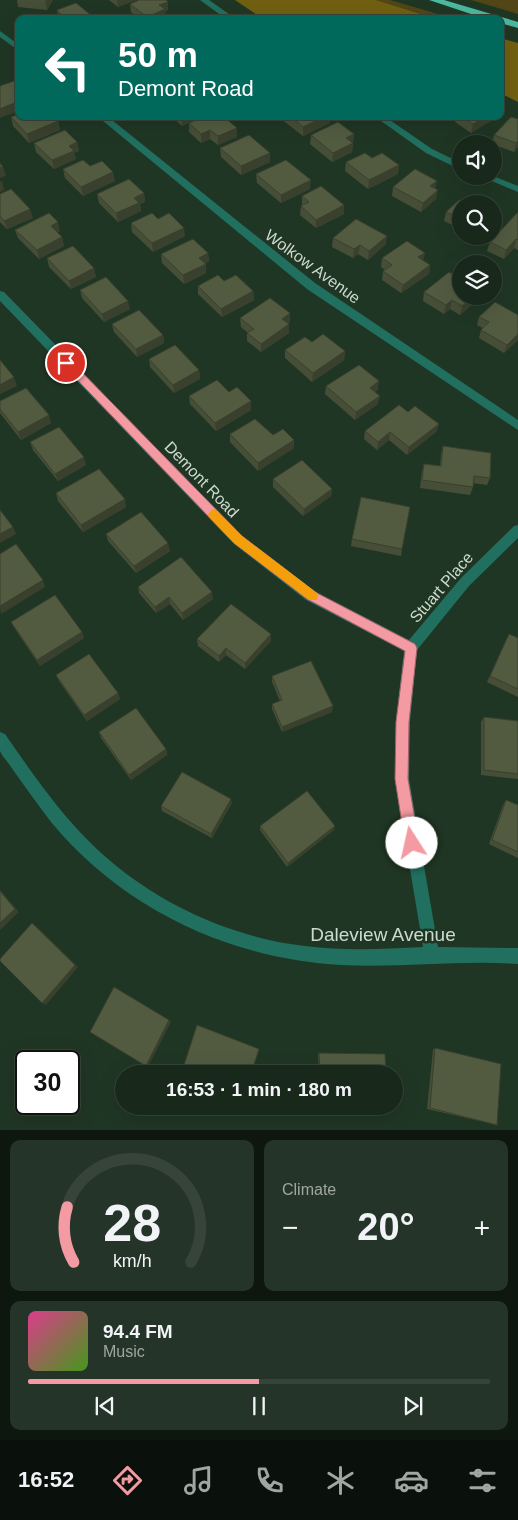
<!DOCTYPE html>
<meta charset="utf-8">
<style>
:root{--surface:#18281b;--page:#253428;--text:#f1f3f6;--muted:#9fa6a3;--line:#36443a;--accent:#f49aa2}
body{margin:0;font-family:Helvetica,sans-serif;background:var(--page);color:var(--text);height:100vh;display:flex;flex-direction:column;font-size:19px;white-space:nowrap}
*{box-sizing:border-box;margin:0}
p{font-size:16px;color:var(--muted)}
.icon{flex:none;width:28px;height:28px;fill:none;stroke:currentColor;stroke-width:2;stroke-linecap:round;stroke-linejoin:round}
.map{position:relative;height:1130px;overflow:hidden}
.drawer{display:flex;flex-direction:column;gap:10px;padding:10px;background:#0d160f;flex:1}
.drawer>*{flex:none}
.banner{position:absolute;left:15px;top:15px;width:489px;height:105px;border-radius:10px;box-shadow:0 5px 20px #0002,0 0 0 1px var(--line);background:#00695c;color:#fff;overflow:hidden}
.fabs{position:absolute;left:452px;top:135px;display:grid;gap:10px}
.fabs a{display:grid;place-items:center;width:50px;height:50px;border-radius:50%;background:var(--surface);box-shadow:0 5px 20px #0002,0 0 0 1px var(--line);font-size:25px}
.speed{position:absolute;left:15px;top:1050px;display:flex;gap:10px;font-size:25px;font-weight:700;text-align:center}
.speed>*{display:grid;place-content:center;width:65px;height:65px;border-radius:50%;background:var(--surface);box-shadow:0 5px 20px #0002,0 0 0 1px var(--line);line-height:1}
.speed .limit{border:2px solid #111;border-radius:8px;background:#fff;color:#111}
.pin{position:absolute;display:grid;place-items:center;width:42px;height:42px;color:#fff;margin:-21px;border:2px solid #fff;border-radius:50%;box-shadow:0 1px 5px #0007}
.me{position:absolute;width:55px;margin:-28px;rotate:350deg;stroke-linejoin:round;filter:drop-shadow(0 0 4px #0008)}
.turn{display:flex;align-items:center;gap:18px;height:105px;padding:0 20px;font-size:22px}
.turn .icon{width:65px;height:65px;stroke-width:2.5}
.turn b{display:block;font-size:35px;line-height:42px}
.big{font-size:38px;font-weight:700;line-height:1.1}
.drawer .card{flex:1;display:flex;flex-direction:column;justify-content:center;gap:8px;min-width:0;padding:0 18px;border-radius:10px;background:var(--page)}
.drawer .dial{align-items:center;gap:0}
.dial svg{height:130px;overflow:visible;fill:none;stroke:var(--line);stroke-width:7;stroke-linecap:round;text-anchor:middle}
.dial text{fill:var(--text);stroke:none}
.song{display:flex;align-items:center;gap:15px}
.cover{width:60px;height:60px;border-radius:8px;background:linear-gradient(135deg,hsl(330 70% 55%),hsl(100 70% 35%))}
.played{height:5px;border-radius:2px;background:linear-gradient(90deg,var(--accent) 50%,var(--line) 50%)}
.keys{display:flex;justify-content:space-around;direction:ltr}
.heat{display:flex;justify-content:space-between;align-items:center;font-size:28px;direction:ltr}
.drawer .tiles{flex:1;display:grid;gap:10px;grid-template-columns:1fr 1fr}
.card:last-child{grid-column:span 2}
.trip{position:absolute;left:115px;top:1065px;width:288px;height:50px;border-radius:25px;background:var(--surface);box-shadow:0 5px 20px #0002,0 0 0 1px var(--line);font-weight:700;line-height:50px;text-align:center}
.dock{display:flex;height:80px;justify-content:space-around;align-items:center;background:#0a100b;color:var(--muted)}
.dock .icon{width:35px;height:35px}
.dock .selected{color:var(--accent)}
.dock b{font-size:22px;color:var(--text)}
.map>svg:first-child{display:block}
.green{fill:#524616}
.forest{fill:#715f11}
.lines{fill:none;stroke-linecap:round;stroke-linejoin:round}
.minor{fill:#206f5f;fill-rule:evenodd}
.motorway{fill:#4bb8a0;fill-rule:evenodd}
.wall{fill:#474e37}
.shaded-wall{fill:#39402d}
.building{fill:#525b40;stroke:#39402d}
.route{fill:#f49aa2;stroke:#9f6469}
.slow{fill:#f59e0b}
.labels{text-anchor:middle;stroke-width:5;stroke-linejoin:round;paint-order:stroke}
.street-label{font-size:16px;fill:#cddace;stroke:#203624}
.near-street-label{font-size:19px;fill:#cddace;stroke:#203624}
</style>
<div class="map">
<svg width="518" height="1130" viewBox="0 0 518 1130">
<rect width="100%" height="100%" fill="#203624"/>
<!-- green -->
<path class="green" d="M 376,0 L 390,0 L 455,19 L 437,19 Z
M 471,0 L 518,0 L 518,14 Z"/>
<!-- forest -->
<path class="forest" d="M 235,0 L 376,0 L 437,19 L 263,19 Z
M 500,38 L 518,43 L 518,102 L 500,93 Z"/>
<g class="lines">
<!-- minor -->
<path class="minor" d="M 200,0 L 209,0 L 236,19 L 226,19 Z
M 0,31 L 19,45 L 19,51 L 0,37 Z
M 97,116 L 107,116 L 315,283 L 518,420 L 518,430 L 307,289 Z
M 374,116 L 384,116 L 432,149 L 461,163 L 461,170 L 426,153 Z
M 480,176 L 493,176 L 518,186 L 518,192 Z
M 0,291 L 4,292 L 242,536 L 316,592 L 409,640 L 461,578 L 514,526 L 518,525 L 518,538 L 469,586 L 417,650 L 410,721 L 409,779 L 438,947 L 518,948 L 518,964 C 459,960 400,968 341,965 C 229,959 122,908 51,822 C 37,804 24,785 11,767 C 8,762 2,756 0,751 C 0,746 0,738 0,732 L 5,734 C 28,767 51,801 79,831 C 137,894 220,936 305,946 C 344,951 383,949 423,947 L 395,779 L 396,721 L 404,651 L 306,600 L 234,544 L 0,301 Z"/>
<!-- motorway -->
<path class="motorway" d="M 429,0 L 444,0 L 518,22 L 518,28 L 500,23 L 500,19 L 486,19 Z"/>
</g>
<!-- wall -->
<path class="wall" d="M 17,0 L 53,0 L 47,10 L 18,7 Z
M 109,0 L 136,0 L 118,7 Z
M 130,4 L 168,10 L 165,12 L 166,18 L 164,19 L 139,19 L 131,12 Z
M 57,10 L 92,16 L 93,19 L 54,19 L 54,18 L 58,16 Z
M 171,116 L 203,116 L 182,126 Z
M 281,116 L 330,116 L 330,123 L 303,136 L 281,119 Z
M 456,116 L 494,116 L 494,119 L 471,133 L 455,122 Z
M 11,117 L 58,121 L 60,130 L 29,143 L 13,126 Z
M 518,119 L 518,147 L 514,152 L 492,144 L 494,135 Z
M 189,123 L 237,128 L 237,137 L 218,145 L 210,139 L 201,143 L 189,132 Z
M 354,134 L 352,152 L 332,162 L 310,144 L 311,135 Z
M 77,142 L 79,151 L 74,153 L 76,159 L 54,169 L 36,152 L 34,143 Z
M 220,148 L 270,153 L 270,162 L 241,175 L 221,157 Z
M 372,158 L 399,165 L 398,174 L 368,189 L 345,171 L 346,162 Z
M 90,166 L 115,181 L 83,196 L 65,178 L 63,169 Z
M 256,174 L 310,189 L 281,203 L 257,183 Z
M 393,187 L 435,189 L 436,199 L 421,212 L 392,196 Z
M 144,193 L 145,202 L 140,204 L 141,211 L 118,222 L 99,203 L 97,194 Z
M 0,194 L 33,218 L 7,229 L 0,222 Z
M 302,196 L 344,205 L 344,214 L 316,228 L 300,215 L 301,206 L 302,206 Z
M 473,196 L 491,204 L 461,204 L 461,229 L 444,221 L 446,212 L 459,200 L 466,203 Z
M 518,212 L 518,250 L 514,248 L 504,259 L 487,251 L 490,242 Z
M 158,219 L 185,236 L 153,252 L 132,232 L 131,223 Z
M 15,230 L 60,231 L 57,232 L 62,237 L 64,246 L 39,259 L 18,238 Z
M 333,238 L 386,244 L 368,260 L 358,254 L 353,258 L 332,247 Z
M 208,253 L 209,262 L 205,263 L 206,273 L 184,284 L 162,263 L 161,254 Z
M 47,258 L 94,268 L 96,277 L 71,289 L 49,267 Z
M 382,258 L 424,261 L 430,265 L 429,274 L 401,293 L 382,280 L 383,271 L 385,270 L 381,267 Z
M 224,281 L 253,291 L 254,300 L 222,317 L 198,294 L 198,286 Z
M 80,290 L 130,309 L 104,322 L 82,298 Z
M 424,292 L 461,296 L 479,296 L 478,300 L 460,315 L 450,309 L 444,314 L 423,301 Z
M 290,313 L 290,322 L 288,323 L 289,324 L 289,333 L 261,352 L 247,341 L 247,333 L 248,333 L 241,327 L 240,318 Z
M 518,315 L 518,340 L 504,353 L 479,338 L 481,330 L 483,328 L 477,325 L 479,317 Z
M 112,324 L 163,335 L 164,343 L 137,357 L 114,332 Z
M 312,342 L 345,351 L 344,360 L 312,382 L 285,358 L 285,350 Z
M 149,359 L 199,370 L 200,379 L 174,393 L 150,367 Z
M 326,386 L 378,390 L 375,392 L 378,404 L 355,420 L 325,394 Z
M 229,392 L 251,401 L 251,410 L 216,431 L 190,404 L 189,396 Z
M 0,401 L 51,423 L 21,440 L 0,413 Z
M 408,412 L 439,424 L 436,432 L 407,455 L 389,440 L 377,450 L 364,439 L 365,431 Z
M 230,434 L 273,435 L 294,440 L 294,448 L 258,471 L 230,442 Z
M 30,442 L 86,465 L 58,481 L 33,450 Z
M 443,446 L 490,478 L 487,485 L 473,483 L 473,487 L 470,495 L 420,488 L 422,471 L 424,464 L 440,466 L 441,454 Z
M 273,479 L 332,489 L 331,496 L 303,516 L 273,487 Z
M 56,493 L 126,507 L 83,532 L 58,501 Z
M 106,534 L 170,551 L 136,573 L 108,541 Z
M 352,539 L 402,549 L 401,556 L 351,546 Z
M 138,587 L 213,599 L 183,620 L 170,604 L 156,613 L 139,593 Z
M 11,622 L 82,632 L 84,638 L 40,666 L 15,629 Z
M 271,634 L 271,641 L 245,669 L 226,655 L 219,662 L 198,646 L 197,639 Z
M 518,638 L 518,697 L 487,682 L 506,640 Z
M 56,675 L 118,693 L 120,699 L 87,721 L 59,681 Z
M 272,676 L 332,712 L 282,732 L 272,709 L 272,704 L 280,701 L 272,682 Z
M 484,717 L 518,721 L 518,779 L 481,775 L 481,722 Z
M 99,732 L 166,749 L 167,755 L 131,780 L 101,738 Z
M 506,800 L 518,805 L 518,858 L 489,844 L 503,805 Z
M 232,803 L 212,838 L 162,811 L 161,806 Z
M 260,826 L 334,830 L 287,867 L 260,830 Z
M 435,1048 L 497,1125 L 493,1124 L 427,1109 L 433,1050 Z
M 319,1053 L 386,1074 L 319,1074 L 318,1054 Z"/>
<!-- shaded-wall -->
<path class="shaded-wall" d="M 46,0 L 53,0 L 47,10 L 45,1 Z
M 117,0 L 136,0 L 118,7 Z
M 168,2 L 168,10 L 165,12 L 166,18 L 147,19 L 147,17 L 159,5 Z
M 19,95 L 19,111 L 0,118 L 0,109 L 16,96 Z
M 182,116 L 203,116 L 182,126 L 181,117 Z
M 326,116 L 330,116 L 330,123 L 303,136 L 303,127 Z
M 485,116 L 494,116 L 494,119 L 471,133 L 473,124 Z
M 58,121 L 60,130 L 29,143 L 27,134 Z
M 237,128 L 237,137 L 218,145 L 218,136 Z
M 210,130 L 210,139 L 201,143 L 201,134 Z
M 354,134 L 352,152 L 332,162 L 333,153 L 346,138 Z
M 518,141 L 518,147 L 514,152 L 516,143 Z
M 77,142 L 79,151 L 74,153 L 76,159 L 54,169 L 52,160 L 69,146 Z
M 270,153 L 270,162 L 241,175 L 241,166 Z
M 399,165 L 398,174 L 368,189 L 369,180 Z
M 3,167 L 6,176 L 0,178 L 0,168 Z
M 113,172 L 115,181 L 83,196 L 81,187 Z
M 311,180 L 310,189 L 281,203 L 281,195 Z
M 2,181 L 4,190 L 0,192 L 0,182 Z
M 437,181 L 435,190 L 430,186 Z
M 438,190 L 436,199 L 421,212 L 423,203 Z
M 144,193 L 145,202 L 140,204 L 141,211 L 118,222 L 116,213 L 134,198 Z
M 344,205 L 344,214 L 316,228 L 316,220 Z
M 497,206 L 494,215 L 494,216 L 494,209 Z
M 30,209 L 33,218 L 7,229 L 4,221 Z
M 58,222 L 60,231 L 53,235 L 51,226 Z
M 184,228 L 185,236 L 153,252 L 152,243 Z
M 387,236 L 386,244 L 368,260 L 369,251 Z
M 62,237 L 64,246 L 39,259 L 37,250 Z
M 516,239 L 514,248 L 504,259 L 506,250 Z
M 360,245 L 358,254 L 353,258 L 354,249 Z
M 208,253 L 209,262 L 199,266 L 199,258 Z
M 425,253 L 423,261 L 418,257 Z
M 206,264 L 206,273 L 184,284 L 183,275 Z
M 430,265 L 429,274 L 401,293 L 403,285 Z
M 94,268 L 96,277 L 71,289 L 69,281 Z
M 253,291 L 254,300 L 222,317 L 221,309 Z
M 474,296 L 479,296 L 478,300 L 460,315 L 462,306 Z
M 452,300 L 450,309 L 444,314 L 446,305 Z
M 128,301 L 130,309 L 104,322 L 102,314 Z
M 290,313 L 290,322 L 282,327 L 282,319 Z
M 289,324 L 289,333 L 261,352 L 261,344 Z
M 518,334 L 518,340 L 504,353 L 507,345 Z
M 163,335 L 164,343 L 137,357 L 136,349 Z
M 345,351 L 344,360 L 312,382 L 313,373 Z
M 199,370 L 200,379 L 174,393 L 173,385 Z
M 14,377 L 17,386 L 0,394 L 0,385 Z
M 379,381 L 378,390 L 369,396 L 370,388 Z
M 380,396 L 378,404 L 355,420 L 356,412 Z
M 251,401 L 251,410 L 216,431 L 215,423 Z
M 49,415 L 51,423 L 21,440 L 18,432 Z
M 439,424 L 436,432 L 407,455 L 409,447 Z
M 390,432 L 389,440 L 377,450 L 378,442 Z
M 294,440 L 294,448 L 258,471 L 258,463 Z
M 84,457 L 86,465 L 58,481 L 55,474 Z
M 332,489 L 331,496 L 303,516 L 304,509 Z
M 125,499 L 126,507 L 83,532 L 81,525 Z
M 13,527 L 16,534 L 0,543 L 0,534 Z
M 168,543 L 170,551 L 136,573 L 134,566 Z
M 43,580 L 45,587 L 1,614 L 0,606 Z
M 212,592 L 213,599 L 183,620 L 182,613 Z
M 169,597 L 170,604 L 156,613 L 155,607 Z
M 82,632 L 84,638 L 40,666 L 37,660 Z
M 271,634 L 271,641 L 245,669 L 245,663 Z
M 226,648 L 226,655 L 219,662 L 219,656 Z
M 118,693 L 120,699 L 87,721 L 84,715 Z
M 333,706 L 332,712 L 282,732 L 282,727 Z
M 166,749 L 167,755 L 131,780 L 129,775 Z
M 231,799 L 232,803 L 212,838 L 211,834 Z
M 335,826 L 334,830 L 287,867 L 288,863 Z
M 0,890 L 19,912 L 0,930 Z
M 36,926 L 78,967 L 46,1005 L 42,1003 Z
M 169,1020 L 171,1022 L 148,1067 L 146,1066 Z"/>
<!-- building -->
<path class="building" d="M 139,0 L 166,0 L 168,2 L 159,5 L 165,9 L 147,17 L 130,4 Z
M 76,3 L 92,16 L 86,19 L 55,19 L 54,18 L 62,15 L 57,10 Z
M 175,16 L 178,19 L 169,19 Z
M 190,16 L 194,19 L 182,19 Z
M 14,81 L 19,86 L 19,95 L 16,96 L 19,98 L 19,101 L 0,109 L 0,86 Z
M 19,114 L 19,116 L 53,116 L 58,121 L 27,134 L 11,117 Z
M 205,116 L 223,116 L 237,128 L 218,136 L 210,130 L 201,134 L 189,123 Z
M 290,116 L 326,116 L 303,127 Z
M 461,116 L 485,116 L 473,124 Z
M 511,117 L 518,119 L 518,141 L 516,143 L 494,135 Z
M 338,122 L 354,134 L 346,138 L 353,143 L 333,153 L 311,135 Z
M 65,130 L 77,142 L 69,146 L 74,151 L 52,160 L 34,143 Z
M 249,135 L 270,153 L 241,166 L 220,148 Z
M 365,153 L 372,158 L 382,153 L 399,165 L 369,180 L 346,162 Z
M 83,160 L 90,166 L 102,161 L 113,172 L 81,187 L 63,169 Z
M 286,160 L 311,180 L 281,195 L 256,174 Z
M 0,163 L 3,167 L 0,168 Z
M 415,169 L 437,181 L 430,186 L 438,190 L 423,203 L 393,187 Z
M 129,179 L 144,193 L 134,198 L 139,203 L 116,213 L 97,194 Z
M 321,186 L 344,205 L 316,220 L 301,206 L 309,202 L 302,196 Z
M 11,189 L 30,209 L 4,221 L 0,216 L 0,194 Z
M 473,196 L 491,204 L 461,204 L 461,219 L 446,212 L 459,200 L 466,203 Z
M 518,212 L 518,240 L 516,239 L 506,250 L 490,242 Z
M 49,213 L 58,222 L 51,226 L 62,237 L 37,250 L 15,230 Z
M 152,213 L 158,219 L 169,213 L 184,228 L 152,243 L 131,223 Z
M 356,219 L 387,236 L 369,251 L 360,245 L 354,249 L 333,238 Z
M 193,239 L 208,253 L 199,258 L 206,264 L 183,275 L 161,254 Z
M 407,241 L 425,253 L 418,257 L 430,265 L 403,285 L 383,271 L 392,265 L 382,258 Z
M 73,246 L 94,268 L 69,281 L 47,258 Z
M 449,272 L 461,279 L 461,296 L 474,296 L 462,306 L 452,300 L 446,305 L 424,292 Z
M 218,275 L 224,281 L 236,275 L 253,291 L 221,309 L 198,286 Z
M 106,277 L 128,301 L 102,314 L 80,290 Z
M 270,298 L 290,313 L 282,319 L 289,324 L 261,344 L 247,333 L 254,329 L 240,318 Z
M 495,302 L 518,315 L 518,334 L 507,345 L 481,330 L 489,322 L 479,317 Z
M 139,310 L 163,335 L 136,349 L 112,324 Z
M 323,334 L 345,351 L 313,373 L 285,350 L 305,337 L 312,342 Z
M 175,345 L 199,370 L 173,385 L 149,359 Z
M 0,360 L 14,377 L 0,385 Z
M 359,365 L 379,381 L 370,388 L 380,396 L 356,412 L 326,386 Z
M 217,380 L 229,392 L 237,387 L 251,401 L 215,423 L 189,396 Z
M 26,388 L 49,415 L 18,432 L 0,409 L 0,401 Z
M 399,405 L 408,412 L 415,406 L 439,424 L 409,447 L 390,432 L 378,442 L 365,431 Z
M 255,419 L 273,435 L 283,429 L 294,440 L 258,463 L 230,434 Z
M 59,427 L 84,457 L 55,474 L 30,442 Z
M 443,446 L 491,453 L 490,478 L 474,476 L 473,487 L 422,480 L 424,464 L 441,466 Z
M 302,460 L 332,489 L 304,509 L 273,479 Z
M 99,469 L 125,499 L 81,525 L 56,493 Z
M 361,497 L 410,507 L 402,549 L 352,539 Z
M 0,510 L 13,527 L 0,534 Z
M 141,512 L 168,543 L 134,566 L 106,534 Z
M 16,544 L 43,580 L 0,606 L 0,554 Z
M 181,557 L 212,592 L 182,613 L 169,597 L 155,607 L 138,587 Z
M 55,595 L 82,632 L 37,660 L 11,622 Z
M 231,604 L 271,634 L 245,663 L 226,648 L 219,656 L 197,639 Z
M 509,634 L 518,638 L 518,689 L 490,676 Z
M 89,654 L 118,693 L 84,715 L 56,675 Z
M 311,661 L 333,706 L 282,727 L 272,704 L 282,700 L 272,676 Z
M 136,708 L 166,749 L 129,775 L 99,732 Z
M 484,717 L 518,721 L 518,774 L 484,770 Z
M 182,772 L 231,799 L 211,834 L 161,806 Z
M 307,791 L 335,826 L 288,863 L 260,826 Z
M 506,800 L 518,805 L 518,852 L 492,840 Z
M 0,891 L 15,909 L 0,923 Z
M 32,923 L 75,965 L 42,1003 L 0,961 L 0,959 Z
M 114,987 L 169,1020 L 146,1066 L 90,1032 Z
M 197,1025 L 259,1049 L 251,1074 L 181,1074 Z
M 435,1048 L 501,1064 L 497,1125 L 430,1108 Z
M 319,1053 L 385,1054 L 386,1074 L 320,1074 Z
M 320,1106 L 388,1106 L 388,1111 L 320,1110 Z"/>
<!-- route -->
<path class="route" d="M 66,359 L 70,360 L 242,536 L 315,592 L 415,644 L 417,648 L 409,722 L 408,779 L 419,843 L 417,848 L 412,850 L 407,848 L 405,843 L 395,779 L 396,722 L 405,651 L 307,599 L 234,543 L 63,365 L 63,360 Z"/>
<!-- slow -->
<path class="slow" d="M 213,509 L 217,511 L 242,536 L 317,593 L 318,596 L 317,600 L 309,600 L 234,543 L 209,517 L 208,514 Z"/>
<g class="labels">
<!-- street labels -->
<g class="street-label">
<text transform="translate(313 266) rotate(36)" y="6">Wolkow Avenue</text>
<text transform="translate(202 479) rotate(46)" y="6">Demont Road</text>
<text transform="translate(441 587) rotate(-49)" y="6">Stuart Place</text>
</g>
<!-- near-street labels -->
<g class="near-street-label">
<text x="383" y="941">Daleview Avenue</text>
</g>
</g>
</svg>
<div class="fabs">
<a><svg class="icon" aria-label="sound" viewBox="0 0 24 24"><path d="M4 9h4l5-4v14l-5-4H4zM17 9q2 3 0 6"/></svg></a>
<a><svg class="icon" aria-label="search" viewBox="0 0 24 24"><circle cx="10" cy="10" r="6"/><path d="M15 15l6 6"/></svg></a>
<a><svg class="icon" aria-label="layers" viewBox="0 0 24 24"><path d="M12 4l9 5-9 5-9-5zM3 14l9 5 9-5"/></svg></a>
</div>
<div class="speed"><div class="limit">30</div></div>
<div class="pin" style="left:66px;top:363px;background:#d93025"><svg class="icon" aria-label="arrive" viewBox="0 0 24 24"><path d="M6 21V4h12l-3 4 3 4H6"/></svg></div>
<svg class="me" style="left:412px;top:843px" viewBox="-20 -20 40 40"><circle r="19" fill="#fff"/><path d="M0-13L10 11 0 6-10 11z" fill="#f49aa2"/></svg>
<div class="trip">16:53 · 1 min · 180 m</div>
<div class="banner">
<div class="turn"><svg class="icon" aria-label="left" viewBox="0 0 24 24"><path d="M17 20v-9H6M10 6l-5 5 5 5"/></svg><div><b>50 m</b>Demont Road</div></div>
</div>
</div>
<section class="drawer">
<div class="tiles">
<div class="card dial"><svg viewBox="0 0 100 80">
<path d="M14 69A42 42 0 1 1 86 69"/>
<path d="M14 69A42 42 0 0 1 10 35" stroke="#f49aa2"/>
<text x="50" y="56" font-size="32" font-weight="700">28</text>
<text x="50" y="72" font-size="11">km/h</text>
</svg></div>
<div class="card"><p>Climate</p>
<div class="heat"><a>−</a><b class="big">20°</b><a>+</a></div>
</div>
<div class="card">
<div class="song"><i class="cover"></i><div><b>94.4 FM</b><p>Music</p></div></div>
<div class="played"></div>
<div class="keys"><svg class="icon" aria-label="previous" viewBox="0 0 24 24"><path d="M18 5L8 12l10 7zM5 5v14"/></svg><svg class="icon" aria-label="pause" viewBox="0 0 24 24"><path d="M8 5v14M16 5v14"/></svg><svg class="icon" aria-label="next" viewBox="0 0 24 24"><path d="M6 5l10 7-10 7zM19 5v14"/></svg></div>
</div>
</div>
</section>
<nav class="dock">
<b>16:52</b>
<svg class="icon selected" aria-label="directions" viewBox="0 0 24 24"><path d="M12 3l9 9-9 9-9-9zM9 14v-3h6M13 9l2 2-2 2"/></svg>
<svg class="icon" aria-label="music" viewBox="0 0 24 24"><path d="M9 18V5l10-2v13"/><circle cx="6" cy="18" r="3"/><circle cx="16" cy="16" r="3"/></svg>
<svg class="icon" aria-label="phone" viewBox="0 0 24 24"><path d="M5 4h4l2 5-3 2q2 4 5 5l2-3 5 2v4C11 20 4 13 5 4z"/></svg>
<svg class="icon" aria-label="climate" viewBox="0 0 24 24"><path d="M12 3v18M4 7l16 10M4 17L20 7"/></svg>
<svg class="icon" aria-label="car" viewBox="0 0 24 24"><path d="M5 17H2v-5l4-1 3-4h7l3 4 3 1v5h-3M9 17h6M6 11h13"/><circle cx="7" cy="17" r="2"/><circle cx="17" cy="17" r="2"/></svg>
<svg class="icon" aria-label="filters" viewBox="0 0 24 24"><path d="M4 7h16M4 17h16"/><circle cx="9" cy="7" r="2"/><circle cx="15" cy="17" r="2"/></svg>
</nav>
